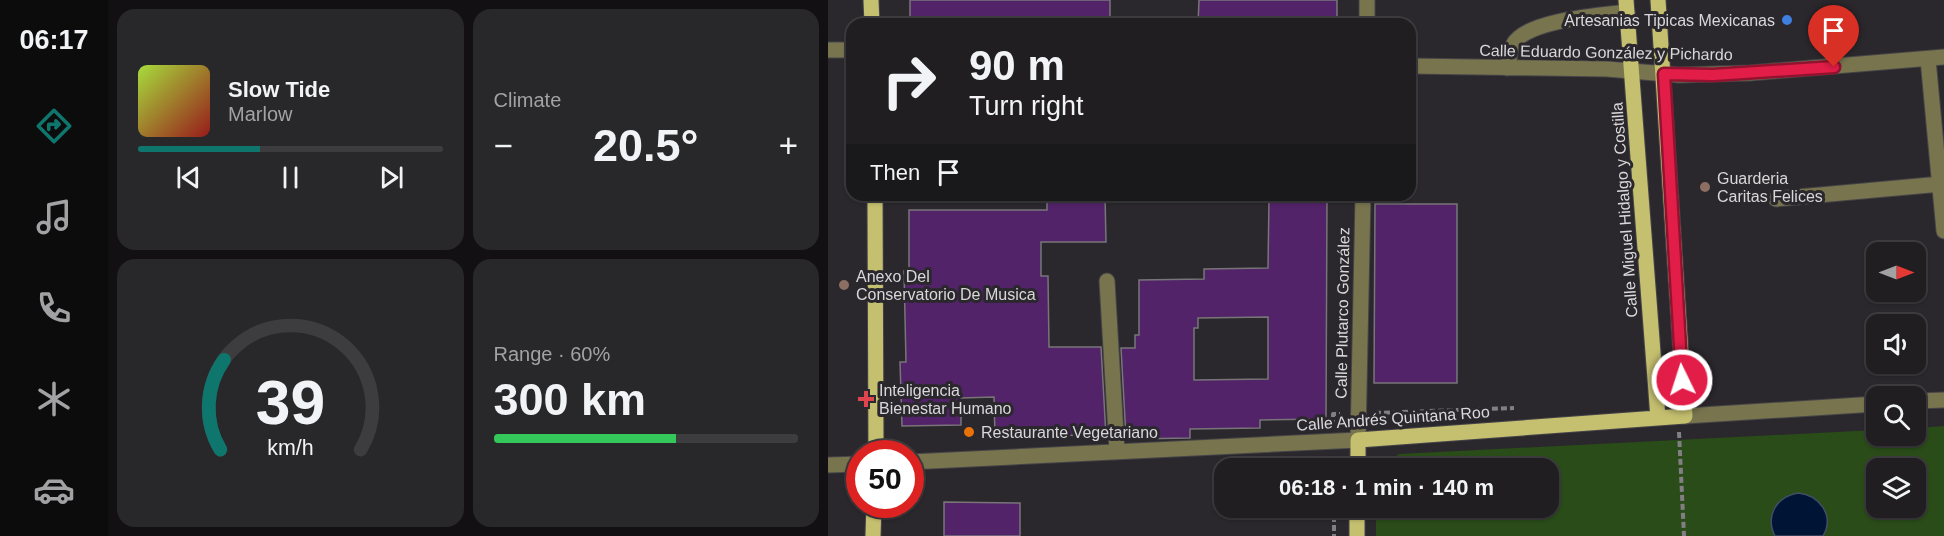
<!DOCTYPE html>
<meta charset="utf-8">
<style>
:root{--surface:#201e21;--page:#28272a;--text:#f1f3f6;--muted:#a2a2a5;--line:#3d3c3f;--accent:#0f766e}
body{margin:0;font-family:Helvetica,sans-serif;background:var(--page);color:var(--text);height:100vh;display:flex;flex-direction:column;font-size:22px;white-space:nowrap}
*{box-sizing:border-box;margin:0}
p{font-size:20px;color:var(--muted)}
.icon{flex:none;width:33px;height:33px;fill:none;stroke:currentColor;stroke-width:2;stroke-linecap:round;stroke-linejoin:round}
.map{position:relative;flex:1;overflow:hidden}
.panel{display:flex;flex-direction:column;gap:9px;padding:9px;background:#121012;width:720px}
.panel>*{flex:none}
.hud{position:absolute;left:18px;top:18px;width:570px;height:183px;border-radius:18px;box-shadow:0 2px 4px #0004,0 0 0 2px var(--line);background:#201e21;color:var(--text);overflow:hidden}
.needle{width:39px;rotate:90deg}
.controls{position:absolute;left:1038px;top:242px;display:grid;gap:12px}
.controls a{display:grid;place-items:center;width:60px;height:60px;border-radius:12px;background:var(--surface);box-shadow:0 2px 4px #0004,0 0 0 2px var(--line);font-size:30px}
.speed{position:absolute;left:18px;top:440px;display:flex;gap:12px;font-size:30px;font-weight:700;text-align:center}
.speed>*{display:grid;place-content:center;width:78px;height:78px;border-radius:50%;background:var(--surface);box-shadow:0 2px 4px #0004,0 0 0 2px var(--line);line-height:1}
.speed .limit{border:9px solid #d22;background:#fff;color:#111}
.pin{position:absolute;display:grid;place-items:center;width:51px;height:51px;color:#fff;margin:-62px -26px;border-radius:50% 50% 50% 0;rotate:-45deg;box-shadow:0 0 6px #0007}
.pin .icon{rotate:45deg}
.me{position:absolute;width:66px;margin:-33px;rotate:356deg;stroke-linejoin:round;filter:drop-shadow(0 0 4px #0008)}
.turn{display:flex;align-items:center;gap:21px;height:126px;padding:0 24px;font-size:27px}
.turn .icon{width:78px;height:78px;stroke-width:2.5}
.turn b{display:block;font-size:42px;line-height:51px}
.then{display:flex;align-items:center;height:57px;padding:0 24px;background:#0003;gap:12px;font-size:22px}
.big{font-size:45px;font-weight:600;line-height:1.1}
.panel .tile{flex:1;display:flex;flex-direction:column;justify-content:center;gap:9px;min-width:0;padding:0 21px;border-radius:18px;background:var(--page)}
.panel .dial{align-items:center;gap:0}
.dial svg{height:156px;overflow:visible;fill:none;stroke:var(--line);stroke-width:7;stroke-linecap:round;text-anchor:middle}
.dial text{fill:var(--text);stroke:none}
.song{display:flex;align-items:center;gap:18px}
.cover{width:72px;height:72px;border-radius:9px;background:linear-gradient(135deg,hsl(80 70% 55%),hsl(0 70% 35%))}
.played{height:6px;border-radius:3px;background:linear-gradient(90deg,var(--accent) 40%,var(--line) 40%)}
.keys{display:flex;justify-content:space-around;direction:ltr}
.heat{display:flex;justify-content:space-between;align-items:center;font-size:33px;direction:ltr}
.charge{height:9px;border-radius:4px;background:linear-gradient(90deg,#34c759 60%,var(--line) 0)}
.panel .tiles{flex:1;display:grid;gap:9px;grid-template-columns:repeat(2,1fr)}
.trip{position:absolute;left:386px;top:458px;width:345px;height:60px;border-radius:18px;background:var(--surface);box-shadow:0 2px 4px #0004,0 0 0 2px var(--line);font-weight:600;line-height:60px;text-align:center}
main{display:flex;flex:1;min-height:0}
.menu{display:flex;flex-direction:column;width:108px;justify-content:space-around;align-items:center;background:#0d0c0d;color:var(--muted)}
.menu .icon{width:42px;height:42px}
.menu .on{color:var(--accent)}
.menu b{font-size:27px;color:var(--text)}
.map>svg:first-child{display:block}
.green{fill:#294c18;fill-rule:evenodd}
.water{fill:#001435;stroke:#414e66;stroke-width:1.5}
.building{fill:#522368;stroke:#787579;stroke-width:1.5;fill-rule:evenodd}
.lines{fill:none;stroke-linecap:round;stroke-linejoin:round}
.minor-casing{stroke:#464448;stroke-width:17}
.major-casing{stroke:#464448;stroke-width:17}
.path{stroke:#817f83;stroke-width:4;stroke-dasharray:6 3;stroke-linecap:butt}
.minor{stroke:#77744e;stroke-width:15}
.major{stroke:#c5c06f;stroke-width:15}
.route-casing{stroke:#92132f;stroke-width:15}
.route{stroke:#e11d48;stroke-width:10}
.shop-dot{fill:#3f7fe0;stroke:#2a282c;stroke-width:2}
.education-dot{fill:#8d6e63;stroke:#2a282c;stroke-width:2}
.health-dot{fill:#e0444e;stroke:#2a282c;stroke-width:2}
.food-dot{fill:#e8710a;stroke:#2a282c;stroke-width:2}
.labels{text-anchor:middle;stroke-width:6;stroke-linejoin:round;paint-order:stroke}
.poi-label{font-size:16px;fill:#d9d7da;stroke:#2a282c;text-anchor:start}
.street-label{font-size:16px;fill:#d9d7da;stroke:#2a282c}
</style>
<main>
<nav class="menu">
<b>06:17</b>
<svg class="icon on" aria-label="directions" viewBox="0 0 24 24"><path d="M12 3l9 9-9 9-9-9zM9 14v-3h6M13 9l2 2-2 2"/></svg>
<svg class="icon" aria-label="music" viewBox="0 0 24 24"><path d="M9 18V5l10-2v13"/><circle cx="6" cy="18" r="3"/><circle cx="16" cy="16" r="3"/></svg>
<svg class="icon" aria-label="phone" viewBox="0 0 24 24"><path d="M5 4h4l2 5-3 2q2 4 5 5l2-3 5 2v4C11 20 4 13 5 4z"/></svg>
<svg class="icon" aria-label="climate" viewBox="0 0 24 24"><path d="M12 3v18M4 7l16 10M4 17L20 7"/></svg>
<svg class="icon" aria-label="car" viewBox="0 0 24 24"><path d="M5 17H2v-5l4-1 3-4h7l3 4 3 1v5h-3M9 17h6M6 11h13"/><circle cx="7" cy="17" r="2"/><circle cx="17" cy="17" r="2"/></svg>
</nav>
<section class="panel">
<div class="tiles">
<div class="tile">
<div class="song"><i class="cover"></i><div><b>Slow Tide</b><p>Marlow</p></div></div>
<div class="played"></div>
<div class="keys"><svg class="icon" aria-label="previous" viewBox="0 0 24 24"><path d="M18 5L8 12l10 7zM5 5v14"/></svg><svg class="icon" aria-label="pause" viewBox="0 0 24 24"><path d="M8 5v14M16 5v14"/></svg><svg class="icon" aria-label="next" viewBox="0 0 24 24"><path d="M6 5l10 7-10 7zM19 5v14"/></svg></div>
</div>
<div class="tile"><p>Climate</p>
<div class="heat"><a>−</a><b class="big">20.5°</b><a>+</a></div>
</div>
<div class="tile dial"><svg viewBox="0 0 100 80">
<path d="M14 69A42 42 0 1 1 86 69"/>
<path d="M14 69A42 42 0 0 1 16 23" stroke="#0f766e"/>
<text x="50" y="56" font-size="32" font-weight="700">39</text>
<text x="50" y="72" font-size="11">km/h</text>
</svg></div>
<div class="tile"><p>Range · 60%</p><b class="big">300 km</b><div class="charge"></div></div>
</div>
</section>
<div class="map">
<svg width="1116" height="536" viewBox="0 0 1116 536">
<rect width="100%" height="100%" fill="#2a282c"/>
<!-- green -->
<path class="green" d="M 1116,426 L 1116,536 L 548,536 L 548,507 L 720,507 L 720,468 L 553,468 L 571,454 L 1048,430 L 1048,435 L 1088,435 L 1088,428 ZM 1048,468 L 1088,468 L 1088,507 L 1048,507 Z"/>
<!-- water -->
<path class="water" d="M 970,493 C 991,495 1007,515 995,536 L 947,536 C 937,516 948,497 970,493 Z"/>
<!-- building -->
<path class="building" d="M 82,0 L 282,0 L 282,24 L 82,23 Z
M 371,0 L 509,0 L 509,24 L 370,24 Z
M 219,195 L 277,195 L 278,242 L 213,242 L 213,276 L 220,276 L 221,347 L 273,347 L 278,436 L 225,435 L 225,437 L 167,438 L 166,397 L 133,398 L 133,425 L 74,426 L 72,362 L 78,362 L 76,271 L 81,271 L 81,210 L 219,210 Z
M 441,200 L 499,200 L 498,419 L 432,420 L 432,428 L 362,429 L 362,438 L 304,439 L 298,437 L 293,348 L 307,348 L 307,335 L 311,335 L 311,280 L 376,279 L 376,269 L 440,268 ZM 440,317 L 440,379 L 366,380 L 366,328 L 370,328 L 370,318 Z
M 547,204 L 629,204 L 629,383 L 546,383 Z
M 116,502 L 192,503 L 192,536 L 116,536 Z"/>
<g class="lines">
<!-- minor casing -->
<g class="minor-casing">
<path id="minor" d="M 539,24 L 539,0
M 0,50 L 24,50
M 1100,59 L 1116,231
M 582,66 L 779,69 L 851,75 L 922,73 L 1116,57
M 679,68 C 681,61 682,51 685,45 C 697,20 774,15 799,12
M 948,199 L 1113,184
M 279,281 L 289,451
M 1088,401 L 1116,400
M 857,416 L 1048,404
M 82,462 L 530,440 L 535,195
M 0,465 L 32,464"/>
</g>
<!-- major casing -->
<g class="major-casing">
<path id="major" d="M 43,0 L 44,24
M 798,0 L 830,418
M 47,195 L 48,453
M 530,468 L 530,440 L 857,416 L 830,0
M 45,536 L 46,504
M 529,536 L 529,507"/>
</g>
<!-- path -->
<path class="path" d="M 1059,391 L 1076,390
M 547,413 L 686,408
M 505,426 L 505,414 L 512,414
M 851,432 L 856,536
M 505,457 L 505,468
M 506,507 L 506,536"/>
<!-- minor -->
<use href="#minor" class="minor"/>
<!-- major -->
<use href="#major" class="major"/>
</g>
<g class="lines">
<!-- route casing -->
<g class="route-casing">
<path id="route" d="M 854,380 L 836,74 L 885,75 L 1006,67"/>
</g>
<!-- route -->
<use href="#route" class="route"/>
</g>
<!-- markers -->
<circle class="shop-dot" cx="959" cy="20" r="6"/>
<g class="education-dot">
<circle cx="877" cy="187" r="6"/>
<circle cx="16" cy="285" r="6"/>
</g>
<path class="health-dot" d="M35 390h6v6h6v6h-6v6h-6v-6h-6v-6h6z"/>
<circle class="food-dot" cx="141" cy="432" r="6"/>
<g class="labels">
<!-- poi labels -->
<g class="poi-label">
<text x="947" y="26" text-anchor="end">Artesanias Tipicas Mexicanas</text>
<text x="889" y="184">Guarderia<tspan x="889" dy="18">Caritas Felices</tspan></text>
<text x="28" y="282">Anexo Del<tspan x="28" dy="18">Conservatorio De Musica</tspan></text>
<text x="51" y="396">Inteligencia<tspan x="51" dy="18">Bienestar Humano</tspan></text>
<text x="153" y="438">Restaurante Vegetariano</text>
</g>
<!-- street labels -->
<g class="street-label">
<text transform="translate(778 52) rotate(1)" y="6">Calle Eduardo González y Pichardo</text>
<text transform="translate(796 210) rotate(-94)" y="6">Calle Miguel Hidalgo y Costilla</text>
<text transform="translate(514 313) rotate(-89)" y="6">Calle Plutarco González</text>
<text transform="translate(565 418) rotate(-4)" y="6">Calle Andrés Quintana Roo</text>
</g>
</g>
</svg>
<div class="controls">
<a><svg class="needle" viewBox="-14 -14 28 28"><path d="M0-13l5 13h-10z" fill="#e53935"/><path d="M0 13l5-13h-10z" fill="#a2a2a5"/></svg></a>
<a><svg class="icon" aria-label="sound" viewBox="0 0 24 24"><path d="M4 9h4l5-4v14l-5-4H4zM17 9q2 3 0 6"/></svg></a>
<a><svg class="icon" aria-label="search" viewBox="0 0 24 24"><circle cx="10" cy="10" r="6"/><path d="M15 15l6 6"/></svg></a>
<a><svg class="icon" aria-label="layers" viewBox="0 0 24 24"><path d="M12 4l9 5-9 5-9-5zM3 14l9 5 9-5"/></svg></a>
</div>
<div class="speed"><div class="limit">50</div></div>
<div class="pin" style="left:1006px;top:67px;background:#d93025"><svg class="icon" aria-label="arrive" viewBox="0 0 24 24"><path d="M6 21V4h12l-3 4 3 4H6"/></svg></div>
<svg class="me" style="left:854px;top:380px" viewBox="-20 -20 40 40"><circle r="17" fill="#e11d48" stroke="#fff" stroke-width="3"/><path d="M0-11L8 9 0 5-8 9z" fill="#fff"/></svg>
<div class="trip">06:18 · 1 min · 140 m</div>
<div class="hud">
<div class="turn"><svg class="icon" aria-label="right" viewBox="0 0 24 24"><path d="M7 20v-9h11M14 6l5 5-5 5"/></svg><div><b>90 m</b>Turn right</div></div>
<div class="then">Then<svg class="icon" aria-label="arrive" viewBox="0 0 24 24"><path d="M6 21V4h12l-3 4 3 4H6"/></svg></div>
</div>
</div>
</main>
